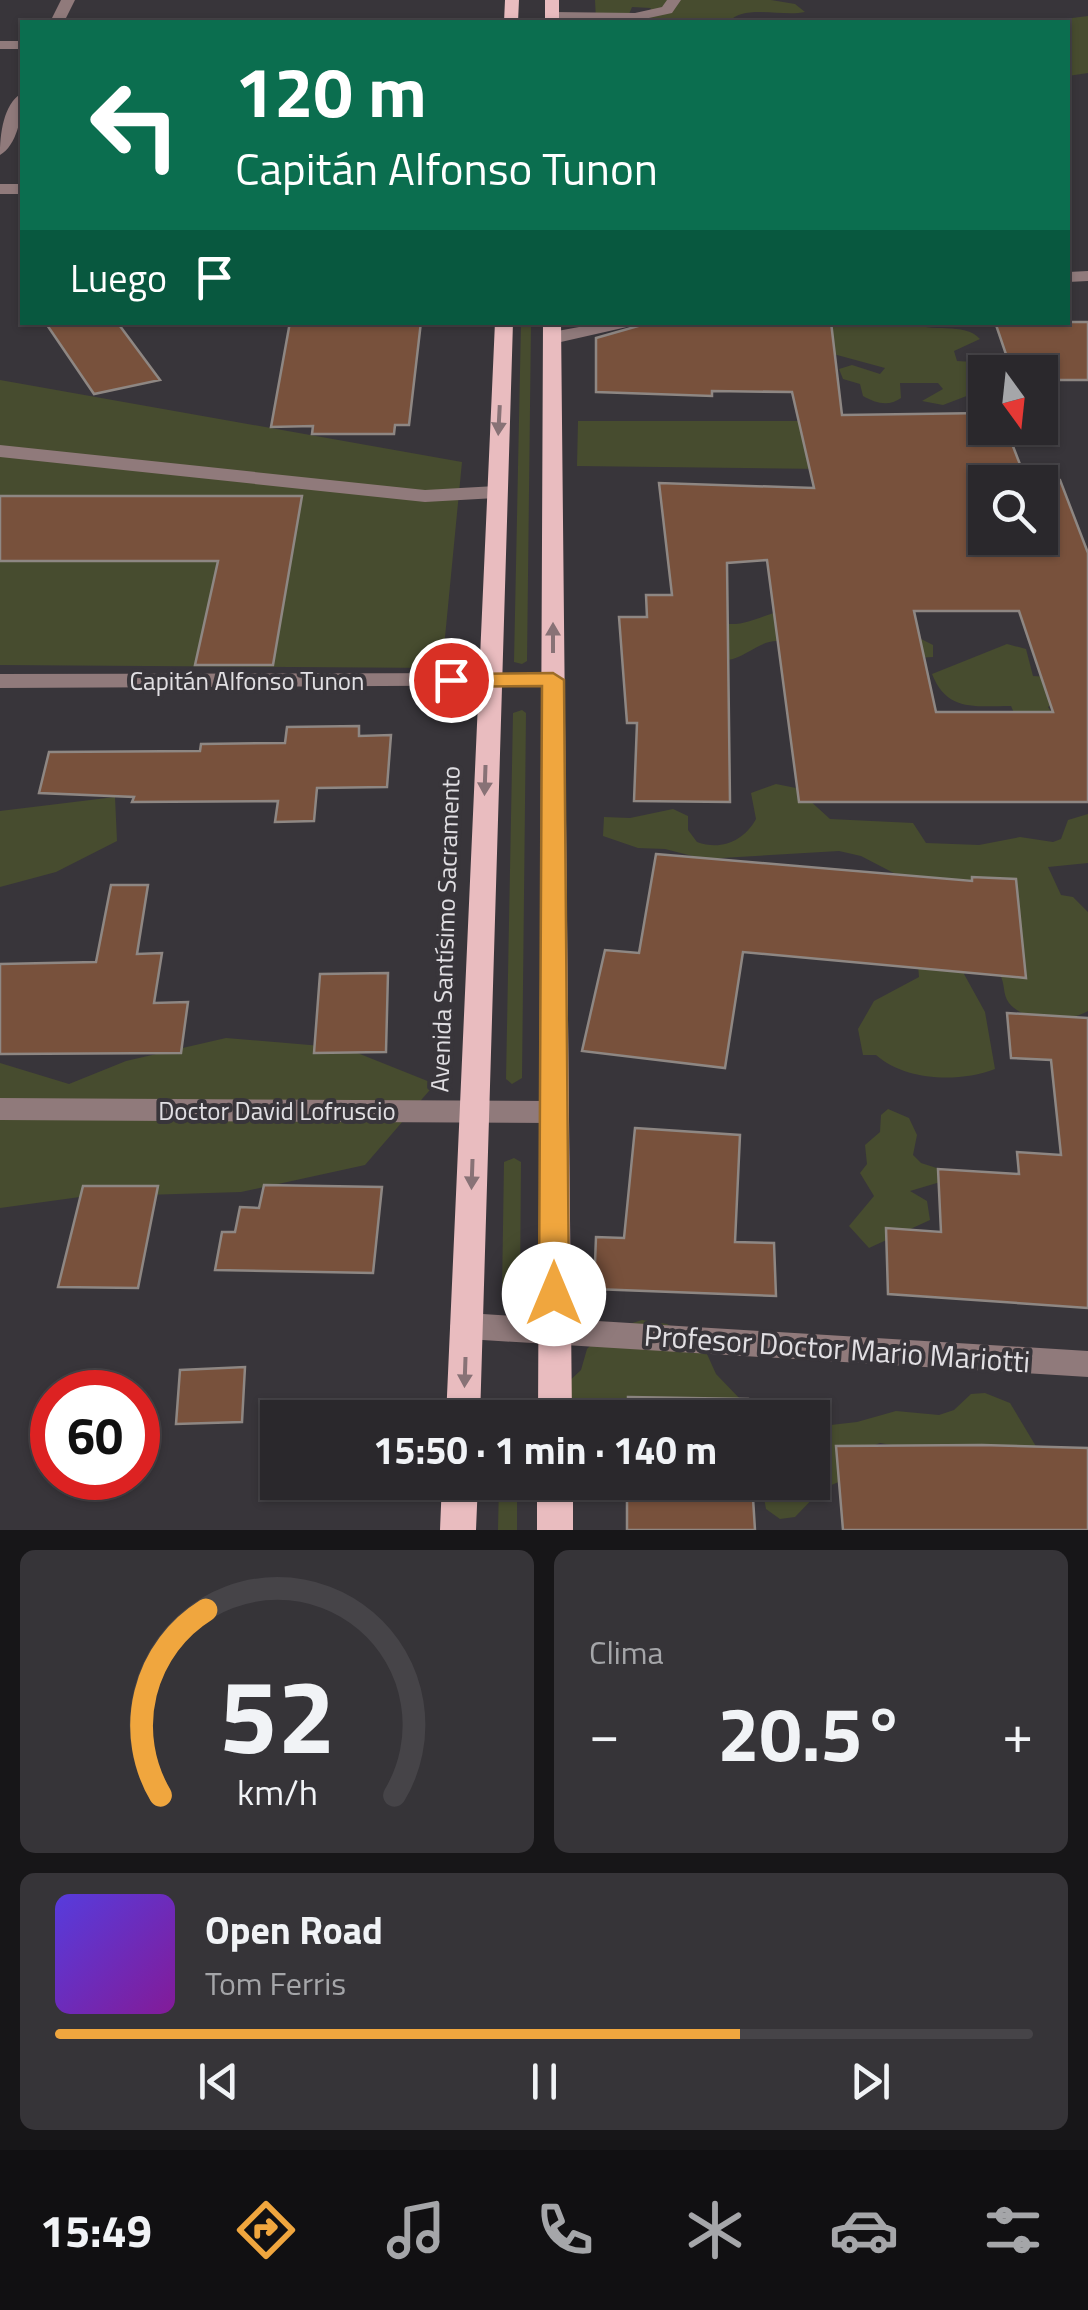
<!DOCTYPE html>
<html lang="es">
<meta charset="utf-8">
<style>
:root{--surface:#2a282c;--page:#363438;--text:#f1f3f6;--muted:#a5a6a9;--line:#464448;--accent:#f0a63e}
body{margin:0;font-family:"Titillium Web",sans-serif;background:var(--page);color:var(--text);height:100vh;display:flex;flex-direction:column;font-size:38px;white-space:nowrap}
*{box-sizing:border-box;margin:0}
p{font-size:32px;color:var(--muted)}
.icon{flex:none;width:55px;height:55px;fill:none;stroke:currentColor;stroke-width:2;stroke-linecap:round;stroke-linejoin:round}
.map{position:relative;height:1530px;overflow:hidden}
.drawer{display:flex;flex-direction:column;gap:20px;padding:20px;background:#171618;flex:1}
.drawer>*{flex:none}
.top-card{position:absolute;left:20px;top:20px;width:1050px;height:305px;border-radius:0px;box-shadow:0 2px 8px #0004,0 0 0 2px var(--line);background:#0b6e4f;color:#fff;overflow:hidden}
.needle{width:65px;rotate:165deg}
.buttons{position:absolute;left:968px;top:355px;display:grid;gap:20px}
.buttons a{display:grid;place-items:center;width:90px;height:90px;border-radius:0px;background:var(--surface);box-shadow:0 2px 8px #0004,0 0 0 2px var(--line);font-size:50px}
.speed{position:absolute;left:30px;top:1370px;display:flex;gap:20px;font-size:50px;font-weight:700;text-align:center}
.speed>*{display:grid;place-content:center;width:130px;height:130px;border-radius:50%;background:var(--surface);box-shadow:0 2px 8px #0004,0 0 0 2px var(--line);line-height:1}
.speed .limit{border:15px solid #d22;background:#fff;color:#111}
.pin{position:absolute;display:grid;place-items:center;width:85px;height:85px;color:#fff;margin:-42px;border:5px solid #fff;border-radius:50%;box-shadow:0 2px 10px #0007}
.me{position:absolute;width:110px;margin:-55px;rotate:0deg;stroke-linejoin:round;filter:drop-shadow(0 0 8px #0008)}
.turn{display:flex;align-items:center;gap:35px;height:210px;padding:0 50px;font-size:45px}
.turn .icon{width:130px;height:130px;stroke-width:2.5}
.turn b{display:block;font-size:70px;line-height:85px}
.then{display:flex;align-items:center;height:95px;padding:0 50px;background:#0003;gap:20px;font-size:38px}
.big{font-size:75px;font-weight:700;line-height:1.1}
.drawer .card{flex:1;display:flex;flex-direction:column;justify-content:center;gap:15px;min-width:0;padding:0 35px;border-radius:15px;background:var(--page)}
.drawer .dial{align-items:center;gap:0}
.dial svg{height:260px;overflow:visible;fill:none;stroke:var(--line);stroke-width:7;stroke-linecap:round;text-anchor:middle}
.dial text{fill:var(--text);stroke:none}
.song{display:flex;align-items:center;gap:30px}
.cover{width:120px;height:120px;border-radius:15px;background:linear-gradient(135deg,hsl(250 70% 55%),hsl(290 70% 35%))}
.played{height:10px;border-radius:5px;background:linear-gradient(90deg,var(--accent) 70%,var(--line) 70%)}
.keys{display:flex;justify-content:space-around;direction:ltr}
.heat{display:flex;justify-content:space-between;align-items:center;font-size:55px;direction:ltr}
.drawer .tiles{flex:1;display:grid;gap:20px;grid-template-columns:1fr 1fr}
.card:last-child{grid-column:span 2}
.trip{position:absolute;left:260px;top:1400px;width:570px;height:100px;border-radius:0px;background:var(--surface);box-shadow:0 2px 8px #0004,0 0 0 2px var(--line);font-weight:700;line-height:100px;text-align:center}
.dock{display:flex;height:160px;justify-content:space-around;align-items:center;background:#111012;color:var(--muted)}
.dock .icon{width:70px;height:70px}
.dock .active{color:var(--accent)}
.dock b{font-size:45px;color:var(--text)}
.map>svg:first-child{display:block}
.green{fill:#474c2f}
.building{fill:#78513c;stroke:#8e8783;stroke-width:2.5;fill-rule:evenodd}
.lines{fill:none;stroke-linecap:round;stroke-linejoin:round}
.minor{fill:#907a7b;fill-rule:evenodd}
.major{fill:#e9bcbf;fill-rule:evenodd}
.oneway{fill:#887276}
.route{fill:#f0a63e;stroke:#9c6c28;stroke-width:2.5}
.labels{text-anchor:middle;stroke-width:8;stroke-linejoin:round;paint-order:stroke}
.street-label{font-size:25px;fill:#e1dfe3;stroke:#38353a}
.near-street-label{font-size:30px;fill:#e1dfe3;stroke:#38353a}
</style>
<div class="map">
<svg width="1088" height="1530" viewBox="0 0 1088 1530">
<rect width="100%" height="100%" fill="#38353a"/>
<!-- green -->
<path class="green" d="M 595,0 L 771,0 L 795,4 L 805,12 C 782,17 743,4 729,22 L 654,22 L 648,16 L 651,8 L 632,7 L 627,19 L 596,20 Z
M 1088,16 L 1088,73 L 1068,76 L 1068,22 L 1041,22 Z
M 910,322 C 931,334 964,321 980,339 L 954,351 L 957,361 L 990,363 L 1012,372 L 985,372 L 985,389 L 943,405 L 922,401 L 943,389 L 938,383 L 900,383 L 901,398 C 889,407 875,403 863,396 L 860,384 L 843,379 L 839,369 L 852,365 L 880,374 L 885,368 L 826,352 L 813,323 Z
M 521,323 L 531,323 L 527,661 L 522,664 L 514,662 Z
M 0,380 L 462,462 L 442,668 L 0,665 Z
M 578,421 L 978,421 L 991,471 L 577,466 Z
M 784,611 L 897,627 L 933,645 L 933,657 C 880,662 830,642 777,641 C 759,641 746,657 728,660 L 728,624 C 751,625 762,614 784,611 Z
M 1007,644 L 1026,649 L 1033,676 L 1048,677 L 1053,703 L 1048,707 L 1052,713 L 1018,722 L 1011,706 C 975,706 947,712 932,674 Z
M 522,710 L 526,713 L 522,1078 L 512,1084 L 506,1079 L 513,713 Z
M 776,784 L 796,788 L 830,819 L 913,823 L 926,843 L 979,845 L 1020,837 L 1053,842 L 1061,839 L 1068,820 L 1088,814 L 1088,863 L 1048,867 L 1061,895 L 1073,897 L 1088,912 L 1088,1011 C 1068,1023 1025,1023 1009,1003 C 1002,994 1006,984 999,973 L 968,966 L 964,974 L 985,1012 L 995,1069 C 958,1083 906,1081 876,1055 L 863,1055 L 858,1029 L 874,1001 L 919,977 L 911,882 L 861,856 L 839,851 L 704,859 L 665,849 L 638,848 L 603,836 L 604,817 L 630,818 L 673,809 L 688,816 L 688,830 L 697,842 C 721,851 744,841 756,819 L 751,793 Z
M 115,797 L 117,841 L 56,872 L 0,887 L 0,811 Z
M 226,1038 L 345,1048 L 435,1084 L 365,1165 L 241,1192 L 80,1197 L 0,1208 L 0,1063 L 69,1084 L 126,1061 Z
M 888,1109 L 909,1118 L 917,1135 L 913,1155 L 921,1163 L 946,1171 L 947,1180 L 910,1191 L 927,1201 L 930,1220 L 869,1248 L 849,1226 L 874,1196 L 860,1173 L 867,1164 L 865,1145 L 880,1132 L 881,1115 Z
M 514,1158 L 521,1162 L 520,1292 L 512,1296 L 502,1292 L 504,1162 Z
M 642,1320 L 667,1324 L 702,1343 L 716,1374 L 742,1401 L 731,1417 L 557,1418 L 563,1387 L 581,1370 L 587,1349 L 604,1332 Z
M 985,1393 L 1010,1403 L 1037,1448 L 924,1451 L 880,1443 L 867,1448 L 848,1478 L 822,1489 L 795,1517 L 780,1519 L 766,1509 L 761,1482 L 812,1482 L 813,1427 L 857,1422 L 896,1411 L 939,1415 L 954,1410 L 971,1394 Z
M 499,1483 L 517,1483 L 517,1530 L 498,1530 Z"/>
<!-- building -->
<path class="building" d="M 45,322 L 117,322 L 160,380 L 94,394 Z
M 290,322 L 421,322 L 409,425 L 395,425 L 394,434 L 312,434 L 313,426 L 271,427 Z
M 652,322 L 831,322 L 842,415 L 985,413 L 985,428 L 1006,428 L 1026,480 L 1060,480 L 1088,553 L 1088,802 L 799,802 L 767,560 L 727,563 L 730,802 L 634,801 L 637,723 L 627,723 L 619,617 L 647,617 L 646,595 L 672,595 L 659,483 L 814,488 L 792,392 L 712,391 L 712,396 L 596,392 L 596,338 ZM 985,482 L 1040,482 L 1040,538 L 985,538 ZM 914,611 L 1019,611 L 1053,712 L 936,712 Z
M 995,322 L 1088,322 L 1088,380 L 1040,380 L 1040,372 L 1012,372 Z
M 0,496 L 302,496 L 273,665 L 195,665 L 218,561 L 0,561 Z
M 359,726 L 359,736 L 391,735 L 387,787 L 317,788 L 314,821 L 275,822 L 278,801 L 132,802 L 134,797 L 39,793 L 49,752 L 200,751 L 201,744 L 285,743 L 287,727 Z
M 656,854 L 972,881 L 972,877 L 1016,879 L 1026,978 L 743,952 L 725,1068 L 582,1051 L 605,950 L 639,953 Z
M 111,885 L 148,885 L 137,954 L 162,953 L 154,1003 L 188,1002 L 181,1053 L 0,1054 L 0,964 L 96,962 Z
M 388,973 L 386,1052 L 314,1053 L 320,974 Z
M 1007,1013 L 1088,1018 L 1088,1308 L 888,1294 L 886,1228 L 941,1232 L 938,1169 L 1019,1174 L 1017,1152 L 1061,1155 L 1051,1060 L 1011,1058 Z
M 635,1128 L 740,1135 L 735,1242 L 774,1243 L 776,1296 L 594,1289 L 596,1237 L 624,1238 Z
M 264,1185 L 382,1187 L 373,1273 L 215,1270 L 222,1232 L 235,1232 L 240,1207 L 259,1208 Z
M 83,1186 L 158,1186 L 138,1288 L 58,1287 Z
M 245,1367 L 242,1422 L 176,1424 L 180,1370 Z
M 628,1397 L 748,1399 L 749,1418 L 628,1418 Z
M 982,1445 L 1088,1448 L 1088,1530 L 843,1530 L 836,1446 Z
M 627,1482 L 752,1482 L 755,1530 L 627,1530 Z"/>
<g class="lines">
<!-- minor -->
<path class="minor" d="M 61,0 L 75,0 L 64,22 L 50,22 Z
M 667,0 L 681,0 L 672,13 L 635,21 L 552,20 L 545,16 L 552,12 L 635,13 L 662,7 Z
M 0,41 L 22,41 L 22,49 L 0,49 Z
M 22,93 C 23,112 18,145 0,155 C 0,135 3,104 22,93 Z
M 0,184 L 22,184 L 22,194 L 0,194 Z
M 1088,271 L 1088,281 L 1068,282 L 1068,272 Z
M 606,322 L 649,322 L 552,344 L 543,338 L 552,332 Z
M 0,445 L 425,490 L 496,486 L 507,492 L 496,498 L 425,502 L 0,457 Z
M 553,673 L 561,675 L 565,680 L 561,685 L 0,688 L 0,674 Z
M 0,1098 L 554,1101 L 565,1105 L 569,1112 L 565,1119 L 554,1123 L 0,1120 Z
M 467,1313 L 1088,1351 L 1088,1377 L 467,1339 L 455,1335 L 450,1326 L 455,1317 Z"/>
<!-- major -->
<path class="major" d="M 505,0 L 519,0 L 518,22 L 504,22 Z
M 545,0 L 559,0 L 559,22 L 545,22 Z
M 495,322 L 513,322 L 480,1418 L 446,1418 Z
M 543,322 L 561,322 L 572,1418 L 538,1418 Z
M 442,1482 L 478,1482 L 476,1530 L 440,1530 Z
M 537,1482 L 573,1482 L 573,1530 L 537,1530 Z"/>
</g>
<!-- one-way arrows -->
<defs><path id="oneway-solid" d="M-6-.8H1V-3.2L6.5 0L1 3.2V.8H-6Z" transform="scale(2.5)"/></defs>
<g class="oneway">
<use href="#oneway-solid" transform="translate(499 420) rotate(93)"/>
<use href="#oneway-solid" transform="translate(553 638) rotate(-90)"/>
<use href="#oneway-solid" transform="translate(485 780) rotate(92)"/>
<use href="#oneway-solid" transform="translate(472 1174) rotate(92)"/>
<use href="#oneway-solid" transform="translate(465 1372) rotate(92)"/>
</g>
<!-- route -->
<path class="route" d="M 553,673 L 564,680 L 569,1294 L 565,1302 L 544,1302 L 539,1294 L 542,686 L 451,687 L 440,680 L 451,674 Z"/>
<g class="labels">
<!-- street labels -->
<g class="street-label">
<text x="247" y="690">Capitán Alfonso Tunon</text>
<text transform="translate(445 929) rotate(-88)" y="9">Avenida Santísimo Sacramento</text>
<text x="277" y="1120">Doctor David Lofruscio</text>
</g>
<!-- near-street labels -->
<g class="near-street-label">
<text transform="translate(837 1349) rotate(4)" y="10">Profesor Doctor Mario Mariotti</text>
</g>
</g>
</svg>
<div class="buttons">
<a><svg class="needle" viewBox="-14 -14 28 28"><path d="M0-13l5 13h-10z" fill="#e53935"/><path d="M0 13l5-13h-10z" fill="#a5a6a9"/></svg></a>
<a><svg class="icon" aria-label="search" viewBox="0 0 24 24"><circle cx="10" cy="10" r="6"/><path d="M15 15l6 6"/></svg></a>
</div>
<div class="speed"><div class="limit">60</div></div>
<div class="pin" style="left:451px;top:680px;background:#d93025"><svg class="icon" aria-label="arrive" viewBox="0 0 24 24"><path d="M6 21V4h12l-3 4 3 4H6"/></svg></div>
<svg class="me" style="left:554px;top:1294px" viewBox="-20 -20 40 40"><circle r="19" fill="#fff"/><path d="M0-13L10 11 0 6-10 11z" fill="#f0a63e"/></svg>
<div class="trip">15:50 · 1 min · 140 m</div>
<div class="top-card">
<div class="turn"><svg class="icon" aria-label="left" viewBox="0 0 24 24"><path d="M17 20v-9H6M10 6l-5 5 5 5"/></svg><div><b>120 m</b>Capitán Alfonso Tunon</div></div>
<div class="then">Luego<svg class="icon" aria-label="arrive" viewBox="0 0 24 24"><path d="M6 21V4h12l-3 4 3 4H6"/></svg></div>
</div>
</div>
<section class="drawer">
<div class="tiles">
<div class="card dial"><svg viewBox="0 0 100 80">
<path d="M14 69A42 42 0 1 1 86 69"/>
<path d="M14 69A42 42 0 0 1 28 12" stroke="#f0a63e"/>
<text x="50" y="56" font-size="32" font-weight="700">52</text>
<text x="50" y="72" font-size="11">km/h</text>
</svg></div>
<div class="card"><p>Clima</p>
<div class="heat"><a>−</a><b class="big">20.5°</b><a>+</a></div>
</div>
<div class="card">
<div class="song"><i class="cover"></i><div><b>Open Road</b><p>Tom Ferris</p></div></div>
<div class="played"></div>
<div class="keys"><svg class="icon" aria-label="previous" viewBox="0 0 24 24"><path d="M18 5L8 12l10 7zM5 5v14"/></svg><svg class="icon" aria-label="pause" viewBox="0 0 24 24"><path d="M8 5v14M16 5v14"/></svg><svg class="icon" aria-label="next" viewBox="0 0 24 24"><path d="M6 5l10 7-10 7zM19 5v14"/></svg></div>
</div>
</div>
</section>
<nav class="dock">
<b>15:49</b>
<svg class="icon active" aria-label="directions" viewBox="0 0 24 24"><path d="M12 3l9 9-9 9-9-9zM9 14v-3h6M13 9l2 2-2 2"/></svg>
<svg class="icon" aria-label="music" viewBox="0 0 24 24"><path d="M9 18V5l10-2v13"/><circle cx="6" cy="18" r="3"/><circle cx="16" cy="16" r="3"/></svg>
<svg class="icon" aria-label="phone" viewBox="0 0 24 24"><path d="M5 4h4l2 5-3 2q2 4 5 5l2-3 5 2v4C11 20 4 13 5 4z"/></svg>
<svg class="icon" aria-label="climate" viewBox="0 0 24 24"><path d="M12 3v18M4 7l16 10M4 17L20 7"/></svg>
<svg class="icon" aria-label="car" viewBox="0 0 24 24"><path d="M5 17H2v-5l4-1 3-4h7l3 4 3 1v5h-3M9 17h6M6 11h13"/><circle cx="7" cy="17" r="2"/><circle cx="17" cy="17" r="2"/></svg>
<svg class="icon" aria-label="filters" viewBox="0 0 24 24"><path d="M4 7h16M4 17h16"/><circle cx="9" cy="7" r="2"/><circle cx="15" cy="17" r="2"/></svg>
</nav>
